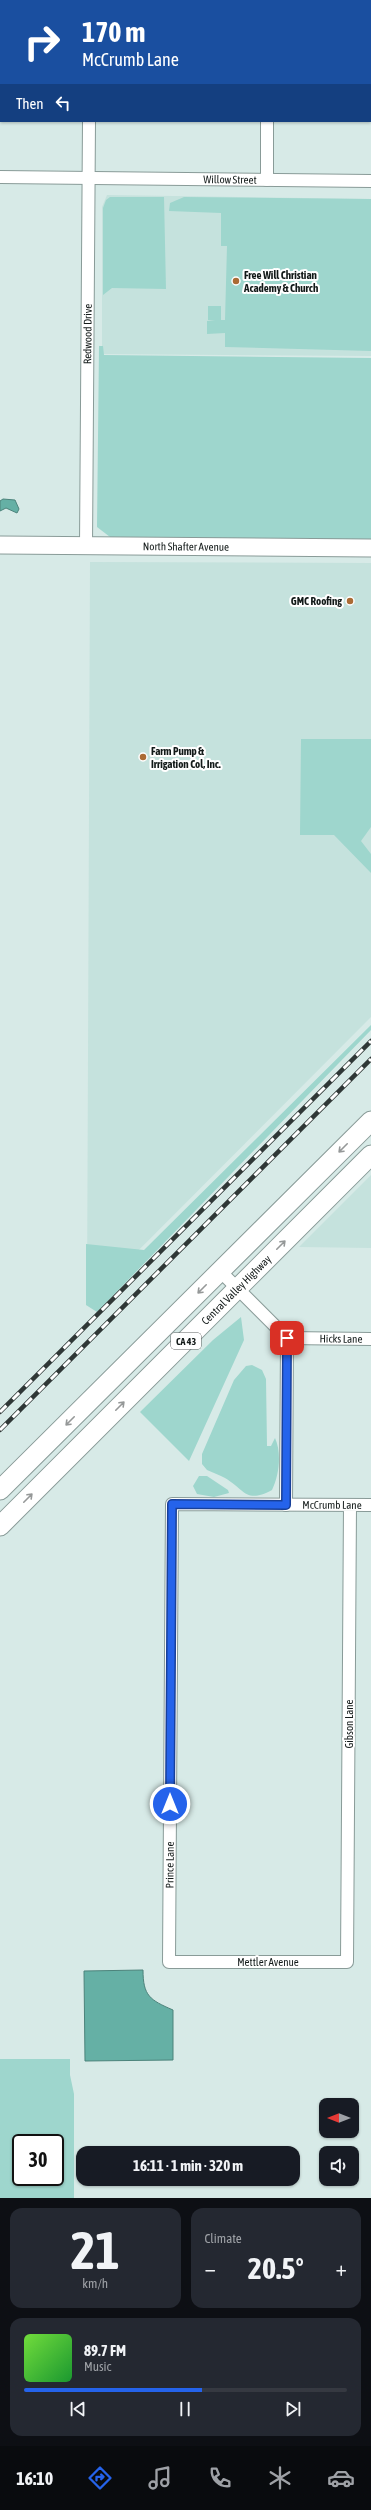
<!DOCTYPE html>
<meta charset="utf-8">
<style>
:root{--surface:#171b24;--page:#242831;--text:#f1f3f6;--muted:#9ea1a6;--line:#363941;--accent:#2563eb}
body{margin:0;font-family:"Asap Condensed",sans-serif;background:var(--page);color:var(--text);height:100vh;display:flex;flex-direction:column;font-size:15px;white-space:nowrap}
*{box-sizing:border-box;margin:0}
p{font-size:13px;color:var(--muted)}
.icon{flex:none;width:22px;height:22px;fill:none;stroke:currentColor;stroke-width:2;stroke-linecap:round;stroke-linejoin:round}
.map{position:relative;height:2198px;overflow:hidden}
.side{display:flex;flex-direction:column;gap:10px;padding:10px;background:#0d0f14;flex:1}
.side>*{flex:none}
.banner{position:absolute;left:0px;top:0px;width:371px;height:122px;box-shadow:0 1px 3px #0004;background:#1a4fa0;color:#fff;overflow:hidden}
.needle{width:26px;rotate:270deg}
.controls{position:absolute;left:319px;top:2098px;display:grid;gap:8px}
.controls a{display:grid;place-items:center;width:40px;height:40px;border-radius:8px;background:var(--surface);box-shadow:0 1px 3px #0004;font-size:20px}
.speed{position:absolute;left:12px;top:2134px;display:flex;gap:8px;font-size:20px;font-weight:700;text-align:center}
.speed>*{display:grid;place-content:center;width:52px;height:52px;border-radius:50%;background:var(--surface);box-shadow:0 1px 3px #0004;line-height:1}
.speed .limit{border:2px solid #111;border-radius:6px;background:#fff;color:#111}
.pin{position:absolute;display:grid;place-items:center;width:34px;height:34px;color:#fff;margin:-17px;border-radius:8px;box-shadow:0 2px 6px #0006}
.me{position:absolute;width:44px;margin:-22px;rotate:0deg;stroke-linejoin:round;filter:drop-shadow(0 0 3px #0008)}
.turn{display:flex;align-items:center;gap:14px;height:84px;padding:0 16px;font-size:18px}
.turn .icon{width:52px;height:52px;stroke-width:2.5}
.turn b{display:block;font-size:28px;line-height:34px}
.then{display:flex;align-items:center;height:38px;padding:0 16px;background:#0003;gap:8px;font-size:15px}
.big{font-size:30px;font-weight:700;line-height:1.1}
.side .tile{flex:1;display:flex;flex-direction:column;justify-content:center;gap:6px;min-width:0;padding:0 14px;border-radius:12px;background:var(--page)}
.side .dial{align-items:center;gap:0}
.dial b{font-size:52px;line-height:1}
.song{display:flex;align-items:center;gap:12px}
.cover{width:48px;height:48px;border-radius:6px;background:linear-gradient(135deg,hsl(100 70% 55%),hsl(130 70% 35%))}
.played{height:4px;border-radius:2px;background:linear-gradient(90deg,var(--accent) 55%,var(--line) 55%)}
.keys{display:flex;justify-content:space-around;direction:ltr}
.heat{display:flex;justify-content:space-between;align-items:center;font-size:22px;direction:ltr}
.side .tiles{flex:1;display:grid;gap:10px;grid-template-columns:1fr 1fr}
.tile:last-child{grid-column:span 2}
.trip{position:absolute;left:76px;top:2146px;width:224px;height:40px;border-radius:12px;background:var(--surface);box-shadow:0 1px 3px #0004;font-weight:700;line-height:40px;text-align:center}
.tabs{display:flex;height:64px;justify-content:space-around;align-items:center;background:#090b0e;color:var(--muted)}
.tabs .icon{width:28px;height:28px}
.tabs .current{color:var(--accent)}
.tabs b{font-size:18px;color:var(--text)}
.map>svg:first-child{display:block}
.built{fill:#c5e2dd}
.green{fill:#9ed6cd;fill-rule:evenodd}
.water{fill:#65b0a5;stroke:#4c837b}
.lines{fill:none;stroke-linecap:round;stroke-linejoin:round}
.minor-casing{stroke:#899b98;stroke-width:14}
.secondary-casing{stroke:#899b98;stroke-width:19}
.primary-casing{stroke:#899b98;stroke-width:21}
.minor{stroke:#fff;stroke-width:12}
.secondary{stroke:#fff;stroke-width:17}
.primary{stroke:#fff;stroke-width:19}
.rail-casing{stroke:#2f3736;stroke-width:4.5}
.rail{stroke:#fff;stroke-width:3;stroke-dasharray:9;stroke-linecap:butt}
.oneway{stroke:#959898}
.route-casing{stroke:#184099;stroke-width:10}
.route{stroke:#2563eb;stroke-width:7}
.poi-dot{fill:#ab6b34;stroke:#fff;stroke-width:1.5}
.labels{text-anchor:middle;stroke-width:4;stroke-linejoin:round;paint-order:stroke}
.shield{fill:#fff;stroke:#5a5f5e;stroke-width:1}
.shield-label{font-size:10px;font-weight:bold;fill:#131a19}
.street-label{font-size:11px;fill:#131a19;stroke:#fff}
.poi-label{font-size:11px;font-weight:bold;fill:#131a19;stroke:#fff;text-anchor:start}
</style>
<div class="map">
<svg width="371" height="2198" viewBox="0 0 371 2198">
<rect width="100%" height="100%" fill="#d7eae7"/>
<!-- built -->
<path class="built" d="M 107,195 L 371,199 L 371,356 L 102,354 L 102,207 Z
M 90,562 L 371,563 L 371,1017 L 87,1302 Z
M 371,1175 L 371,1248 L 299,1247 Z"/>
<!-- green -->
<path class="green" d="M 110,197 L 164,197 L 166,289 L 112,288 L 103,295 L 103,208 L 106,200 Z
M 184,197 L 371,199 L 371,351 L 225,347 L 225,333 L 207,334 L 207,321 L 215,320 L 208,320 L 208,306 L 221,306 L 221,320 L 225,320 L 227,246 L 221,246 L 221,213 L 169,211 L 170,203 Z
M 99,346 L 103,346 L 104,355 L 371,358 L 371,542 L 114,540 L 97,527 Z
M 301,739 L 371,739 L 371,827 L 361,841 L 371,854 L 371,873 L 334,835 L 300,835 Z
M 371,1025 L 371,1030 L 97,1312 L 86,1305 L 86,1244 L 144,1250 Z
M 241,1317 L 244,1340 L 189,1461 L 140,1412 L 213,1340 Z
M 252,1365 L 262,1370 L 266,1379 L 267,1446 L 271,1446 L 275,1438 C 282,1453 279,1476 272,1490 C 246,1504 245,1490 225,1478 C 220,1475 213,1473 207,1470 L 202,1464 L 202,1454 L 234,1380 L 246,1366 Z
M 199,1476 L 207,1476 L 228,1490 L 229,1493 L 214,1497 L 197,1494 L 193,1486 Z
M 0,2059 L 70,2059 L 70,2075 L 74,2094 L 74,2198 L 0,2198 ZM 21,2143 L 55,2143 L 55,2177 L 21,2177 Z"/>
<!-- water -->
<path class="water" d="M 3,499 L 15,500 L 19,509 L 17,513 L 6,508 L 0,511 L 0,501 Z
M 143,1970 C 143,1996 150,2000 173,2010 L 173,2060 L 85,2061 L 84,1971 Z"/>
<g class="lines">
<!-- minor casing -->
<g class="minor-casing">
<g id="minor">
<path d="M 90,1 L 90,0"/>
<path d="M 268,1 L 268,0"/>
<path id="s1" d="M 0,177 L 371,181"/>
<path d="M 267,180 L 267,121"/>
<path id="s2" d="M 86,546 L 89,121"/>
<path d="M 220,1271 L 287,1338 L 286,1505"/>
<path id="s3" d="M 287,1338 L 371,1339"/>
<path id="s4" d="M 350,1505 L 347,1962 L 169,1962 L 172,1504 L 371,1505"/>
</g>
</g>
<!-- secondary casing -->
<g class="secondary-casing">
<g id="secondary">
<path id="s5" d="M 0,545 L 371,548"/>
</g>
</g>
<!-- primary casing -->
<g class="primary-casing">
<g id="primary">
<path d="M 0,1490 L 371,1121"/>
<path id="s6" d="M 0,1526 L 371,1155"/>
</g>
</g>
<!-- minor -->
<use href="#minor" class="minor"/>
<!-- secondary -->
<use href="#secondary" class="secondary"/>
<!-- primary -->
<use href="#primary" class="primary"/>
<!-- rail casing -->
<g class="rail-casing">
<path id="rail" d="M 0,1412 L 371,1041
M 0,1430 L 371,1059"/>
</g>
<!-- rail -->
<use href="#rail" class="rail"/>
</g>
<!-- one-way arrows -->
<defs><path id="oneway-shaft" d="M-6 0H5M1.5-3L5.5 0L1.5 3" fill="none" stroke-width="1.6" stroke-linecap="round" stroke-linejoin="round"/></defs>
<g class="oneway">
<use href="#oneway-shaft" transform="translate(343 1148) rotate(135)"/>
<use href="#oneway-shaft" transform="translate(281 1245) rotate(-45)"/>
<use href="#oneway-shaft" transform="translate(202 1289) rotate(135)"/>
<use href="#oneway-shaft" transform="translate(120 1406) rotate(-45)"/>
<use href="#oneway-shaft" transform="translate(70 1421) rotate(135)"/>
<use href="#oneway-shaft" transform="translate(28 1498) rotate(-45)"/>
</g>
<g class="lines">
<!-- route casing -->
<g class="route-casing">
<path id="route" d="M 170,1804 L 172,1504 L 286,1505 L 287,1338"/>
</g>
<!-- route -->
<use href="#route" class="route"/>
</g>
<!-- markers -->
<g class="poi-dot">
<circle cx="236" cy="281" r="4"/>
<circle cx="350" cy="601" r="4"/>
<circle cx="143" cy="757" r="4"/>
</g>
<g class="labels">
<!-- shield labels -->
<rect class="shield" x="171" y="1333" width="30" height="16" rx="3"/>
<g class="shield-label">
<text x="186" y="1345">CA 43</text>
</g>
<!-- street labels -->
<g class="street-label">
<text dy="4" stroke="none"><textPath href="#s1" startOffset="230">Willow Street</textPath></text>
<text dy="4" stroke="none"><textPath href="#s2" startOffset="212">Redwood Drive</textPath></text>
<text dy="4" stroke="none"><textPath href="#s5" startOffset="186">North Shafter Avenue</textPath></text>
<text dy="4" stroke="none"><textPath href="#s6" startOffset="334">Central Valley Highway</textPath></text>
<text dy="4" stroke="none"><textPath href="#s3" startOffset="54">Hicks Lane</textPath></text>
<text dy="4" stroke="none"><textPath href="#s4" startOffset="1253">McCrumb Lane</textPath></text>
<text transform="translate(349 1724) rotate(-90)" y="4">Gibson Lane</text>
<text dy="4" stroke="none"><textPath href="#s4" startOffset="732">Prince Lane</textPath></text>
<text x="268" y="1966">Mettler Avenue</text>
</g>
<!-- poi labels -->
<g class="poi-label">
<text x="244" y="279">Free Will Christian<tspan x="244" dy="13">Academy &amp; Church</tspan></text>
<text x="342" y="605" text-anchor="end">GMC Roofing</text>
<text x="151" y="755">Farm Pump &amp;<tspan x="151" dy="13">Irrigation Col, Inc.</tspan></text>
</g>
</g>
</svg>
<div class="controls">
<a><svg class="needle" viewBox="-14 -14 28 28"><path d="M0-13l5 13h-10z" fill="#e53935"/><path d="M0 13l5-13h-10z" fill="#9ea1a6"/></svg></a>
<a><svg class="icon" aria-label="sound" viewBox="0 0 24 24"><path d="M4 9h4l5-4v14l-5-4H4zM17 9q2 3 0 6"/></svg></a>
</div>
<div class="speed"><div class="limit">30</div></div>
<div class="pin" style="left:287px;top:1338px;background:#d93025"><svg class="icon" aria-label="arrive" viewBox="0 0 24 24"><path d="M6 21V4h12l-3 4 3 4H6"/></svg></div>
<svg class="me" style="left:170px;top:1804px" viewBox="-20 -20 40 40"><circle r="17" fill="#2563eb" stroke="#fff" stroke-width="3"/><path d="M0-11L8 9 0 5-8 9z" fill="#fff"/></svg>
<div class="trip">16:11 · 1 min · 320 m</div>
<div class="banner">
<div class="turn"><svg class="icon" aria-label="right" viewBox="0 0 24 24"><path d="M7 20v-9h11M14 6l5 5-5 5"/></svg><div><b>170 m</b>McCrumb Lane</div></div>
<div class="then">Then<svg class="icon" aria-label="left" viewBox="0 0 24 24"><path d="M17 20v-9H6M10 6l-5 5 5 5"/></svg></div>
</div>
</div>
<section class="side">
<div class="tiles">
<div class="tile dial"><b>21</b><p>km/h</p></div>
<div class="tile"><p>Climate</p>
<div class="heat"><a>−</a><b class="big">20.5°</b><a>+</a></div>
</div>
<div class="tile">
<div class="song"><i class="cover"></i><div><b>89.7 FM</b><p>Music</p></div></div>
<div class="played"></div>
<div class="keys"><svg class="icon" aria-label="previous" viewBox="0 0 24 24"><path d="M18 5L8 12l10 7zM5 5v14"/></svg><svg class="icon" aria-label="pause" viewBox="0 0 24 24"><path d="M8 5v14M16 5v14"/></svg><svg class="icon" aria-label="next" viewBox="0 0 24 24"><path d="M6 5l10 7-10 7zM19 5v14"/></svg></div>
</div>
</div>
</section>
<nav class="tabs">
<b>16:10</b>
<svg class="icon current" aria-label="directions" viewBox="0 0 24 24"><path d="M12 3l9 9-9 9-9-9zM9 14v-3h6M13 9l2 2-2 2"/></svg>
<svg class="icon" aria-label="music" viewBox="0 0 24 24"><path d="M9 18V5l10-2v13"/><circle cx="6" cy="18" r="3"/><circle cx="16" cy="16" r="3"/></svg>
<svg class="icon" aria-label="phone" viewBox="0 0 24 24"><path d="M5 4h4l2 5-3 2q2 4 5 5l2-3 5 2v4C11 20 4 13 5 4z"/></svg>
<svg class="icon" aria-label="climate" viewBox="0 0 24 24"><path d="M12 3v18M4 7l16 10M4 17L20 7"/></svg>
<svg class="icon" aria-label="car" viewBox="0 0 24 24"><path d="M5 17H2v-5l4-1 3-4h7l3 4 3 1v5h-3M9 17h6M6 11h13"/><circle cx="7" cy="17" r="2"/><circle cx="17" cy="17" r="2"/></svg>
</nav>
